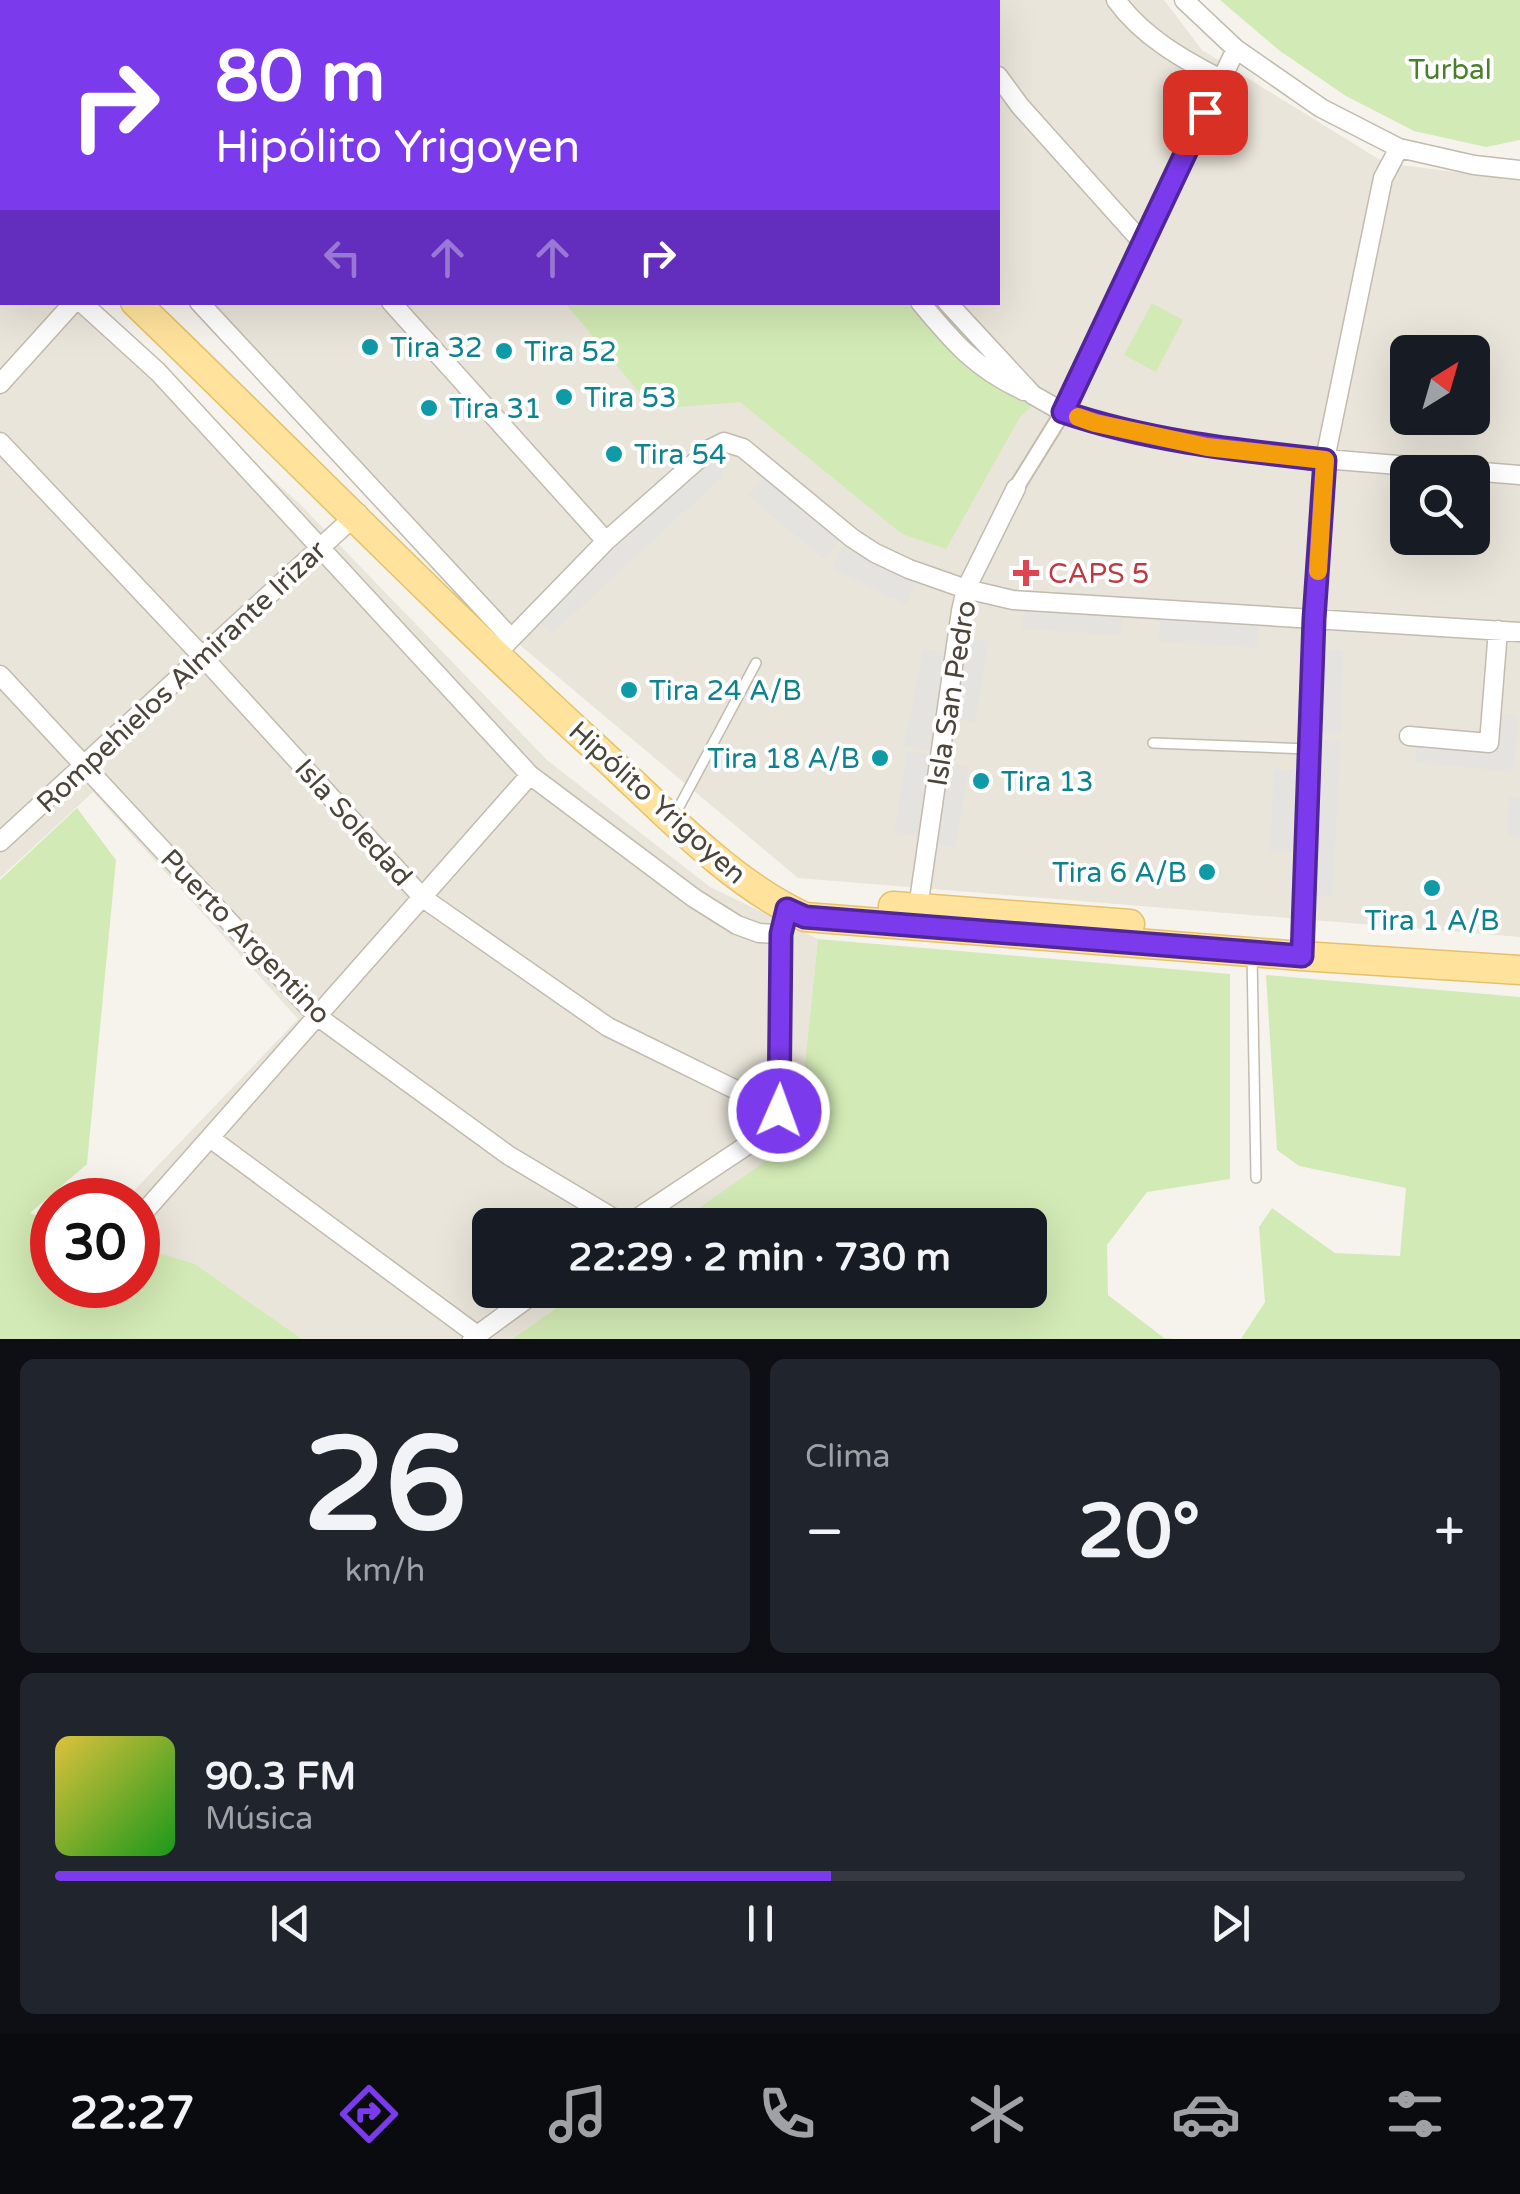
<!DOCTYPE html>
<html lang="es">
<meta charset="utf-8">
<style>
:root{--surface:#171b24;--page:#20242c;--text:#f1f3f6;--muted:#9ea1a6;--line:#363941;--accent:#7c3aed}
body{margin:0;font-family:"Varela Round",sans-serif;background:var(--page);color:var(--text);height:100vh;display:flex;flex-direction:column;font-size:38px;white-space:nowrap}
*{box-sizing:border-box;margin:0}
p{font-size:32px;color:var(--muted)}
.icon{flex:none;width:55px;height:55px;fill:none;stroke:currentColor;stroke-width:2;stroke-linecap:round;stroke-linejoin:round}
.map{position:relative;height:1339px;overflow:hidden}
.drawer{display:flex;flex-direction:column;gap:20px;padding:20px;background:#0d0f14;flex:1}
.drawer>*{flex:none}
.banner{position:absolute;left:0px;top:0px;width:1000px;height:305px;box-shadow:0 10px 40px #0002;background:#7c3aed;color:#fff;overflow:hidden}
.needle{width:65px;rotate:37deg}
.tools{position:absolute;left:1390px;top:335px;display:grid;gap:20px}
.tools a{display:grid;place-items:center;width:100px;height:100px;border-radius:15px;background:var(--surface);box-shadow:0 10px 40px #0002;font-size:50px}
.speed{position:absolute;left:30px;top:1178px;display:flex;gap:20px;font-size:50px;font-weight:700;text-align:center}
.speed>*{display:grid;place-content:center;width:130px;height:130px;border-radius:50%;background:var(--surface);box-shadow:0 10px 40px #0002;line-height:1}
.speed .limit{border:15px solid #d22;background:#fff;color:#111}
.pin{position:absolute;display:grid;place-items:center;width:85px;height:85px;color:#fff;margin:-42px;border-radius:20px;box-shadow:0 5px 15px #0006}
.me{position:absolute;width:110px;margin:-55px;rotate:2deg;stroke-linejoin:round;filter:drop-shadow(0 0 8px #0008)}
.turn{display:flex;align-items:center;gap:35px;height:210px;padding:0 50px;font-size:45px}
.turn .icon{width:130px;height:130px;stroke-width:2.5}
.turn b{display:block;font-size:70px;line-height:85px}
.lanes{display:flex;align-items:center;height:95px;padding:0 50px;background:#0003;justify-content:center;gap:50px;direction:ltr}
.lanes .off{opacity:.35}
.big{font-size:75px;font-weight:700;line-height:1.1}
.drawer .widget{flex:1;display:flex;flex-direction:column;justify-content:center;gap:15px;min-width:0;padding:0 35px;border-radius:15px;background:var(--page)}
.drawer .dial{align-items:center;gap:0}
.dial b{font-size:130px;line-height:1}
.song{display:flex;align-items:center;gap:30px}
.cover{width:120px;height:120px;border-radius:15px;background:linear-gradient(135deg,hsl(50 70% 55%),hsl(120 70% 35%))}
.played{height:10px;border-radius:5px;background:linear-gradient(90deg,var(--accent) 55%,var(--line) 55%)}
.keys{display:flex;justify-content:space-around;direction:ltr}
.heat{display:flex;justify-content:space-between;align-items:center;font-size:55px;direction:ltr}
.drawer .tiles{flex:1;display:grid;gap:20px;grid-template-columns:1fr 1fr}
.widget:last-child{grid-column:span 2}
.trip{position:absolute;left:472px;top:1208px;width:575px;height:100px;border-radius:15px;background:var(--surface);box-shadow:0 10px 40px #0002;font-weight:700;line-height:100px;text-align:center}
.tabs{display:flex;height:160px;justify-content:space-around;align-items:center;background:#090b0e;color:var(--muted)}
.tabs .icon{width:70px;height:70px}
.tabs .active{color:var(--accent)}
.tabs b{font-size:45px;color:var(--text)}
.map>svg:first-child{display:block}
.residential{fill:#eae5da;fill-rule:evenodd}
.green{fill:#d2eab5}
.parking{fill:#e5e3e0}
.lines{fill:none;stroke-linecap:round;stroke-linejoin:round}
.service-casing{stroke:#c2bbae;stroke-width:12}
.pedestrian-casing{stroke:#c2bbae;stroke-width:18}
.minor-casing{stroke:#c2bbae;stroke-width:21}
.primary-casing{stroke:#e6c16a;stroke-width:31}
.service{stroke:#fff;stroke-width:9}
.pedestrian{stroke:#fff;stroke-width:14}
.minor{stroke:#fff;stroke-width:18}
.primary{stroke:#ffe39c;stroke-width:28}
.route-casing{stroke:#51269a;stroke-width:25}
.route{stroke:#7c3aed;stroke-width:18}
.slow{stroke:#f59e0b;stroke-width:18}
.culture-dot{fill:#0f9aa8;stroke:#fff;stroke-width:4}
.health-dot{fill:#e0444e;stroke:#fff;stroke-width:4}
.labels{text-anchor:middle;stroke-width:8;stroke-linejoin:round;paint-order:stroke}
.park-label{font-size:28px;fill:#4a7f2a;stroke:#fff}
.culture-label{font-size:28px;fill:#0d838f;stroke:#fff;text-anchor:start}
.health-label{font-size:28px;fill:#be3a42;stroke:#fff;text-anchor:start}
.street-label{font-size:28px;fill:#4b4439;stroke:#fff}
</style>
<div class="map">
<svg width="1520" height="1339" viewBox="0 0 1520 1339">
<rect width="100%" height="100%" fill="#f6f3ec"/>
<!-- residential -->
<path class="residential" d="M 0,0 L 1164,0 L 1202,50 L 1385,163 L 1520,180 L 1520,937 L 798,878 L 521,646 L 213,303 L 998,302 L 998,2 L 2,2 L 2,125 L 0,123 ZM 1408,352 L 1472,352 L 1472,418 L 1408,418 ZM 1408,472 L 1472,472 L 1472,538 L 1408,538 Z
M 0,235 L 2,237 L 2,302 L 75,303 L 298,502 L 547,760 L 710,887 L 818,939 L 797,1140 L 675,1225 L 490,1225 L 490,1290 L 582,1290 L 512,1339 L 302,1339 L 195,1264 L 138,1246 L 138,1200 L 125,1200 L 298,1019 L 93,792 L 0,878 Z"/>
<!-- green -->
<path class="green" d="M 322,0 L 726,0 L 727,2 L 324,2 Z
M 1220,0 L 1520,0 L 1520,140 L 1486,147 L 1414,131 L 1346,96 L 1280,51 Z
M 565,303 L 945,303 L 1043,396 L 1020,417 L 946,549 L 902,534 L 740,402 L 653,409 Z
M 1152,303 L 1183,320 L 1156,372 L 1124,355 Z
M 77,808 L 116,860 L 87,1164 L 30,1213 L 52,1221 L 52,1285 L 138,1285 L 138,1246 L 195,1264 L 302,1339 L 0,1339 L 0,880 Z
M 818,939 L 1230,974 L 1230,1179 L 1147,1192 L 1107,1245 L 1108,1295 L 1164,1338 L 1175,1339 L 512,1339 L 582,1290 L 1030,1290 L 1030,1225 L 675,1225 L 797,1139 Z
M 1266,975 L 1520,997 L 1520,1339 L 1241,1339 L 1265,1302 L 1259,1227 L 1272,1208 L 1335,1253 L 1400,1256 L 1406,1188 L 1299,1166 L 1277,1150 Z"/>
<!-- parking -->
<path class="parking" d="M 707,457 L 724,475 L 551,635 L 535,617 Z
M 764,476 L 840,539 L 824,559 L 748,496 Z
M 843,547 L 916,583 L 905,605 L 832,569 Z
M 1024,603 L 1123,610 L 1121,635 L 1022,629 Z
M 1160,616 L 1259,622 L 1257,648 L 1159,641 Z
M 964,637 L 989,642 L 975,722 L 950,718 Z
M 923,649 L 948,654 L 929,751 L 904,746 Z
M 1317,650 L 1343,651 L 1342,733 L 1316,732 Z
M 1486,713 L 1519,716 L 1513,772 L 1415,762 L 1417,742 L 1482,748 Z
M 1317,740 L 1341,741 L 1332,897 L 1308,896 Z
M 908,751 L 933,756 L 919,836 L 894,832 Z
M 944,763 L 969,767 L 955,848 L 930,843 Z
M 1274,769 L 1300,771 L 1295,852 L 1270,851 Z
M 1509,797 L 1520,797 L 1520,837 L 1507,836 Z"/>
<g class="lines">
<!-- service casing -->
<g class="service-casing">
<path id="service" d="M 1153,743 L 1308,749
M 679,807 L 756,663
M 1252,955 L 1256,1178"/>
</g>
<!-- pedestrian casing -->
<g class="pedestrian-casing">
<path id="pedestrian" d="M 1016,488 L 1063,412"/>
</g>
<!-- minor casing -->
<g class="minor-casing">
<path id="minor" d="M 148,0 L 150,2
M 640,0 L 644,2
M 727,0 L 728,2
M 944,0 L 945,2
M 1116,0 C 1142,36 1182,59 1221,79
M 1184,0 L 1236,49 L 1321,108 L 1399,148 L 1474,165 L 1520,170
M 998,76 L 1020,106 L 1142,242
M 0,139 L 2,141
M 0,239 L 2,241
M 81,302 L 158,372 L 530,775 L 694,898 L 737,925 L 759,933 L 781,934
M 199,302 L 511,638
M 391,302 L 606,541
M 920,302 C 954,343 975,368 1024,391
M 947,302 L 1033,395 L 1063,412 L 1095,423 L 1207,447 L 1325,459 L 1520,475
M 0,384 L 74,302
M 1063,412 L 1236,49
M 0,442 L 202,656 L 423,898 L 608,1027 L 779,1111
M 505,645 L 606,541 L 710,449 L 724,442 L 743,448 L 852,538 L 875,553 L 909,569 L 966,589 L 1013,600 L 1520,632
M 0,675 L 317,1016 L 508,1155 L 625,1225
M 1409,736 L 1489,743 L 1498,630
M 0,842 L 358,513
M 918,908 L 961,611 L 966,589 L 1016,488
M 1301,956 L 1315,619 L 1325,459 L 1383,178 L 1399,148
M 210,1138 L 477,1335
M 138,1219 L 530,775
M 627,1225 L 758,1138 L 769,1128 L 779,1111 L 781,934 L 784,924
M 472,1339 L 539,1290"/>
</g>
<!-- primary casing -->
<g class="primary-casing">
<path id="primary" d="M 0,177 L 2,179
M 135,302 C 290,451 440,606 599,751 C 661,808 728,882 805,917 L 1301,956 L 1520,970
M 893,906 L 1130,924"/>
</g>
<!-- service -->
<use href="#service" class="service"/>
<!-- pedestrian -->
<use href="#pedestrian" class="pedestrian"/>
<!-- minor -->
<use href="#minor" class="minor"/>
<!-- primary -->
<use href="#primary" class="primary"/>
</g>
<g class="lines">
<!-- route casing -->
<g class="route-casing">
<path id="route" d="M 779,1111 L 781,934 L 787,909 L 805,917 L 1302,956 L 1314,619 L 1325,460 C 1236,450 1148,441 1063,412 L 1205,112"/>
</g>
<!-- route -->
<use href="#route" class="route"/>
<!-- slow -->
<path class="slow" d="M 1078,417 L 1095,423 L 1207,447 L 1325,460 L 1318,571"/>
</g>
<!-- markers -->
<g class="culture-dot">
<circle cx="370" cy="347" r="10"/>
<circle cx="504" cy="351" r="10"/>
<circle cx="564" cy="397" r="10"/>
<circle cx="429" cy="408" r="10"/>
<circle cx="614" cy="454" r="10"/>
<circle cx="629" cy="690" r="10"/>
<circle cx="880" cy="758" r="10"/>
<circle cx="981" cy="781" r="10"/>
<circle cx="1207" cy="872" r="10"/>
<circle cx="1432" cy="888" r="10"/>
</g>
<path class="health-dot" d="M1021 558h10v10h10v10h-10v10h-10v-10h-10v-10h10z"/>
<g class="labels">
<!-- park labels -->
<g class="park-label">
<text x="1450" y="79">Turbal</text>
</g>
<!-- culture labels -->
<g class="culture-label">
<text x="390" y="357">Tira 32</text>
<text x="524" y="361">Tira 52</text>
<text x="584" y="407">Tira 53</text>
<text x="449" y="418">Tira 31</text>
<text x="634" y="464">Tira 54</text>
<text x="649" y="700">Tira 24 A/B</text>
<text x="860" y="768" text-anchor="end">Tira 18 A/B</text>
<text x="1001" y="791">Tira 13</text>
<text x="1187" y="882" text-anchor="end">Tira 6 A/B</text>
<text x="1432" y="930" text-anchor="middle">Tira 1 A/B</text>
</g>
<!-- health labels -->
<g class="health-label">
<text x="1048" y="583">CAPS 5</text>
</g>
<!-- street labels -->
<g class="street-label">
<text transform="translate(181 676) rotate(-43)" y="10">Rompehielos Almirante Irizar</text>
<text transform="translate(951 693) rotate(-81)" y="10">Isla San Pedro</text>
<text transform="translate(658 802) rotate(42)" y="10">Hipólito Yrigoyen</text>
<text transform="translate(354 822) rotate(48)" y="10">Isla Soledad</text>
<text transform="translate(246 936) rotate(46)" y="10">Puerto Argentino</text>
</g>
</g>
</svg>
<div class="tools">
<a><svg class="needle" viewBox="-14 -14 28 28"><path d="M0-13l5 13h-10z" fill="#e53935"/><path d="M0 13l5-13h-10z" fill="#9ea1a6"/></svg></a>
<a><svg class="icon" aria-label="search" viewBox="0 0 24 24"><circle cx="10" cy="10" r="6"/><path d="M15 15l6 6"/></svg></a>
</div>
<div class="speed"><div class="limit">30</div></div>
<div class="pin" style="left:1205px;top:112px;background:#d93025"><svg class="icon" aria-label="arrive" viewBox="0 0 24 24"><path d="M6 21V4h12l-3 4 3 4H6"/></svg></div>
<svg class="me" style="left:779px;top:1111px" viewBox="-20 -20 40 40"><circle r="17" fill="#7c3aed" stroke="#fff" stroke-width="3"/><path d="M0-11L8 9 0 5-8 9z" fill="#fff"/></svg>
<div class="trip">22:29 · 2 min · 730 m</div>
<div class="banner">
<div class="turn"><svg class="icon" aria-label="right" viewBox="0 0 24 24"><path d="M7 20v-9h11M14 6l5 5-5 5"/></svg><div><b>80 m</b>Hipólito Yrigoyen</div></div>
<div class="lanes"><svg class="icon off" aria-label="left" viewBox="0 0 24 24"><path d="M17 20v-9H6M10 6l-5 5 5 5"/></svg><svg class="icon off" aria-label="ahead" viewBox="0 0 24 24"><path d="M12 20V5M6 11l6-6 6 6"/></svg><svg class="icon off" aria-label="ahead" viewBox="0 0 24 24"><path d="M12 20V5M6 11l6-6 6 6"/></svg><svg class="icon" aria-label="right" viewBox="0 0 24 24"><path d="M7 20v-9h11M14 6l5 5-5 5"/></svg></div>
</div>
</div>
<section class="drawer">
<div class="tiles">
<div class="widget dial"><b>26</b><p>km/h</p></div>
<div class="widget"><p>Clima</p>
<div class="heat"><a>−</a><b class="big">20°</b><a>+</a></div>
</div>
<div class="widget">
<div class="song"><i class="cover"></i><div><b>90.3 FM</b><p>Música</p></div></div>
<div class="played"></div>
<div class="keys"><svg class="icon" aria-label="previous" viewBox="0 0 24 24"><path d="M18 5L8 12l10 7zM5 5v14"/></svg><svg class="icon" aria-label="pause" viewBox="0 0 24 24"><path d="M8 5v14M16 5v14"/></svg><svg class="icon" aria-label="next" viewBox="0 0 24 24"><path d="M6 5l10 7-10 7zM19 5v14"/></svg></div>
</div>
</div>
</section>
<nav class="tabs">
<b>22:27</b>
<svg class="icon active" aria-label="directions" viewBox="0 0 24 24"><path d="M12 3l9 9-9 9-9-9zM9 14v-3h6M13 9l2 2-2 2"/></svg>
<svg class="icon" aria-label="music" viewBox="0 0 24 24"><path d="M9 18V5l10-2v13"/><circle cx="6" cy="18" r="3"/><circle cx="16" cy="16" r="3"/></svg>
<svg class="icon" aria-label="phone" viewBox="0 0 24 24"><path d="M5 4h4l2 5-3 2q2 4 5 5l2-3 5 2v4C11 20 4 13 5 4z"/></svg>
<svg class="icon" aria-label="climate" viewBox="0 0 24 24"><path d="M12 3v18M4 7l16 10M4 17L20 7"/></svg>
<svg class="icon" aria-label="car" viewBox="0 0 24 24"><path d="M5 17H2v-5l4-1 3-4h7l3 4 3 1v5h-3M9 17h6M6 11h13"/><circle cx="7" cy="17" r="2"/><circle cx="17" cy="17" r="2"/></svg>
<svg class="icon" aria-label="filters" viewBox="0 0 24 24"><path d="M4 7h16M4 17h16"/><circle cx="9" cy="7" r="2"/><circle cx="15" cy="17" r="2"/></svg>
</nav>
